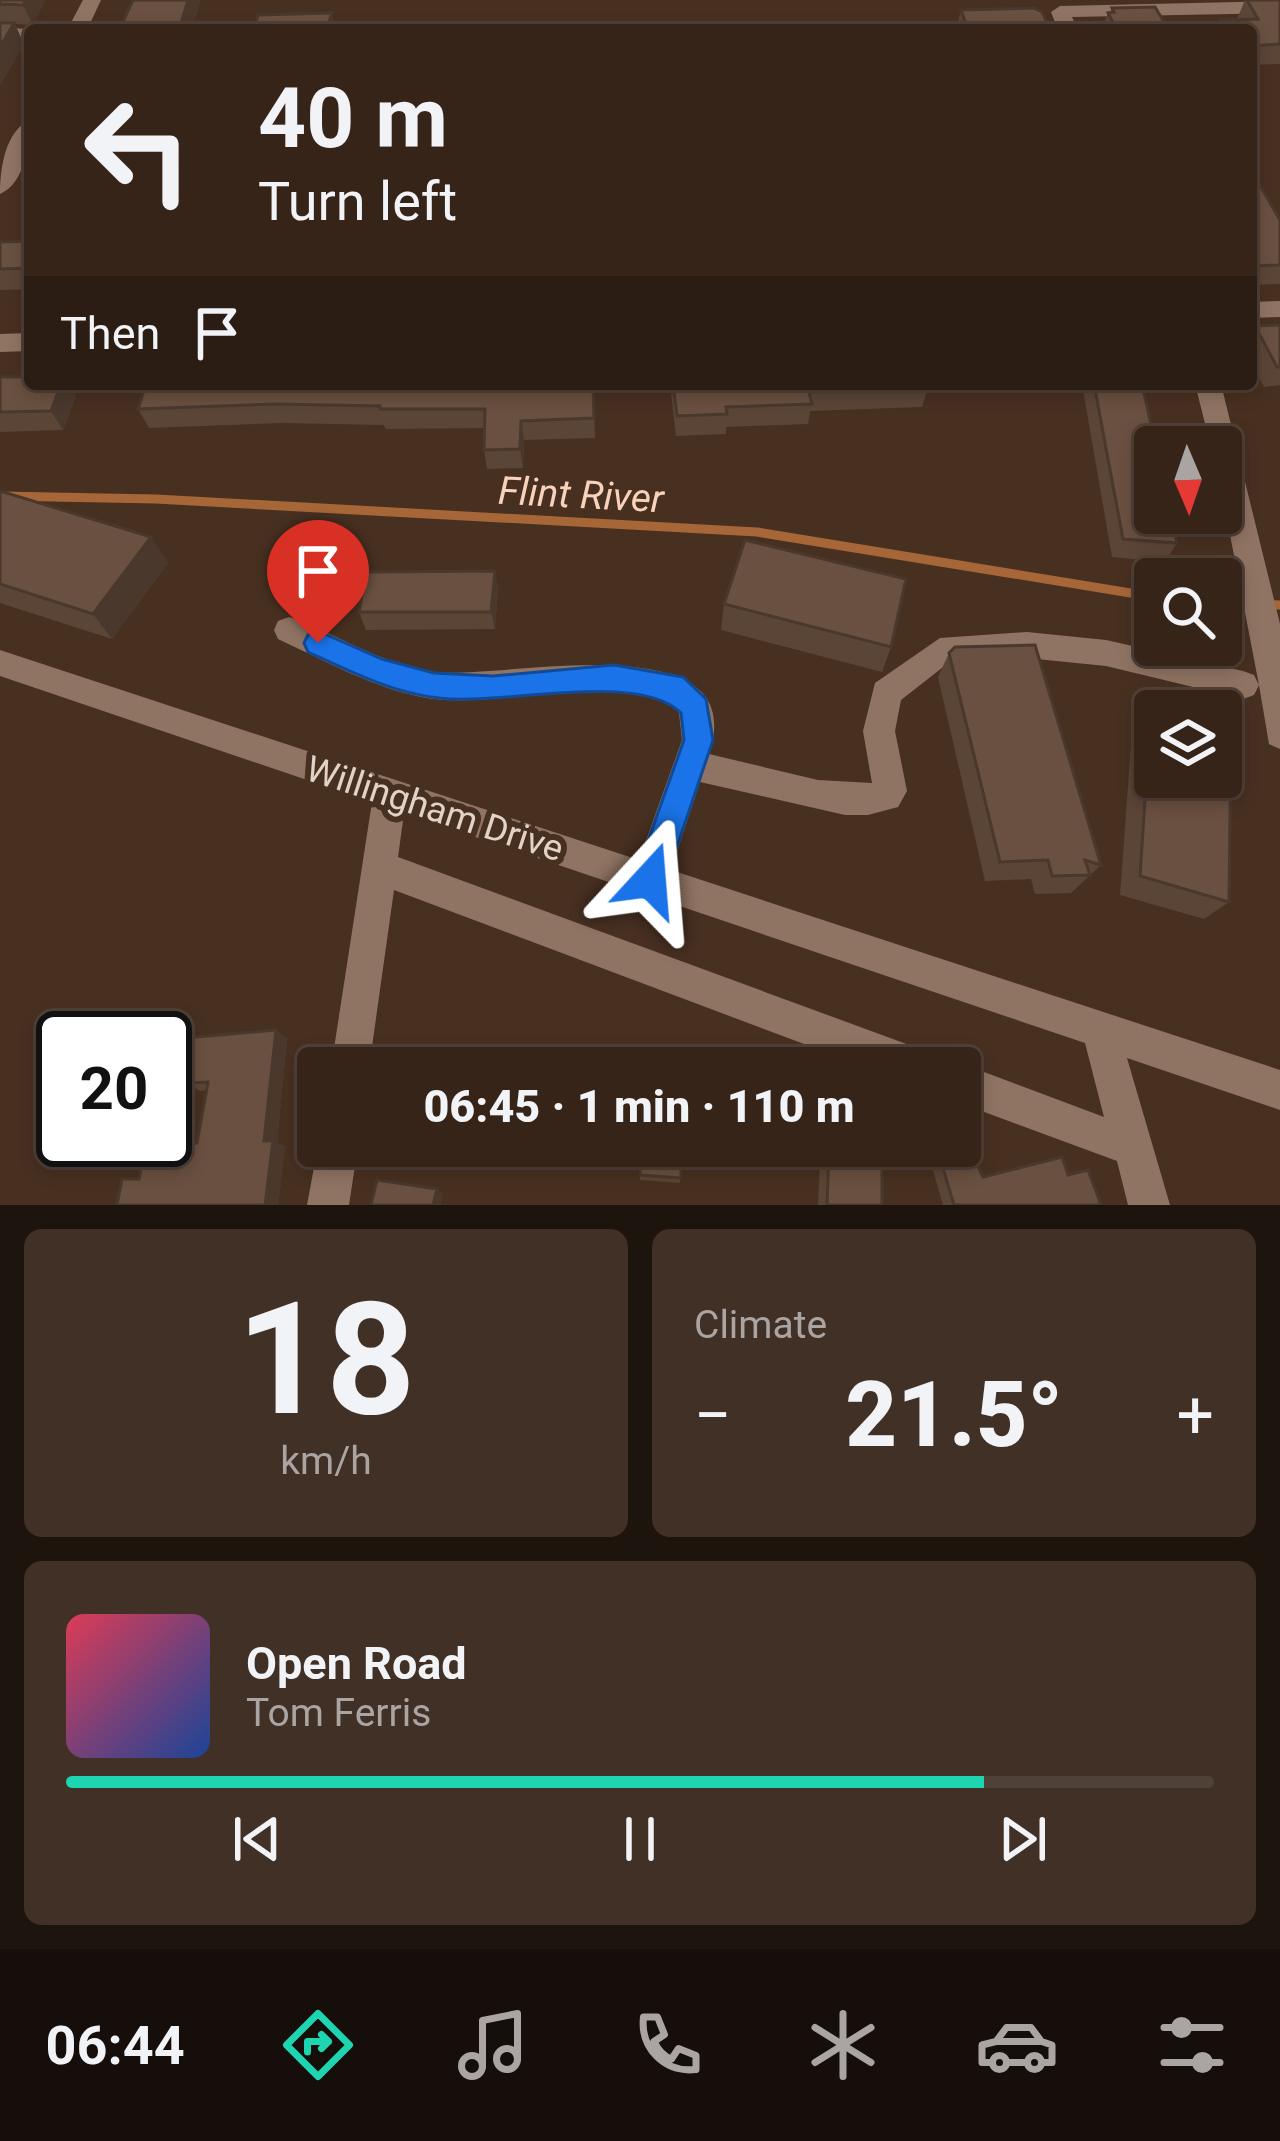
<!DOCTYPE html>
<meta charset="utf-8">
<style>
:root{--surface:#362419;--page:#413026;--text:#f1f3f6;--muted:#aaa4a2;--line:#504138;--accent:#1dd5b1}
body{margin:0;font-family:Roboto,sans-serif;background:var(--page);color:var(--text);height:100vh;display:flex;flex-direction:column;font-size:45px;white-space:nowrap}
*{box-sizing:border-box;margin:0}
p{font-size:39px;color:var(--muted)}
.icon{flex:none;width:66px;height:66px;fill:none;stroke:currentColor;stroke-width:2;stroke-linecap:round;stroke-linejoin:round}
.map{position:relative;height:1205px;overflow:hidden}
.drawer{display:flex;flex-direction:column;gap:24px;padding:24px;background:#1e140e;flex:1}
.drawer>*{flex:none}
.guide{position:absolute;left:24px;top:24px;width:1233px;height:366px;border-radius:12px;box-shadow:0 6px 18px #0003,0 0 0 3px var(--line);background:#362419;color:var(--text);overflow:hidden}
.needle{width:78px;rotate:178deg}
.buttons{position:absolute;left:1134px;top:426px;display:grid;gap:24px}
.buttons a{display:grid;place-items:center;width:108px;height:108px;border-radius:12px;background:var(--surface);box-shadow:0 6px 18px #0003,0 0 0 3px var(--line);font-size:60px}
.speed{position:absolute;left:36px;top:1011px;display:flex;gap:24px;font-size:60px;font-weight:700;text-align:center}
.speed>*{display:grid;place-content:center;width:156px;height:156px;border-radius:50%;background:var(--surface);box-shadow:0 6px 18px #0003,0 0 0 3px var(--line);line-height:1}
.speed .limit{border:6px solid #111;border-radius:18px;background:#fff;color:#111}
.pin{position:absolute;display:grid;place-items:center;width:102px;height:102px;color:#fff;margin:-123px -51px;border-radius:50% 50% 50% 0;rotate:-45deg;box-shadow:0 0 12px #0007}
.pin .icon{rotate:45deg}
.me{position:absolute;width:132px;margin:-66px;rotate:19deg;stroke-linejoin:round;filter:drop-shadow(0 0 9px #0008)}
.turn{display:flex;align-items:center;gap:42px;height:252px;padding:0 36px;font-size:54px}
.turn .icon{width:156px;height:156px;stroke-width:2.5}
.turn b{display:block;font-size:84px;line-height:102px}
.then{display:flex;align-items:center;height:114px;padding:0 36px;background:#0003;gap:24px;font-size:45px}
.big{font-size:90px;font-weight:800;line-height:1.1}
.drawer .widget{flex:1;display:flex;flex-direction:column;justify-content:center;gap:18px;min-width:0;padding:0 42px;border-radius:18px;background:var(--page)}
.drawer .dial{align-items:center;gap:0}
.dial b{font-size:156px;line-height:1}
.song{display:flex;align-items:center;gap:36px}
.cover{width:144px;height:144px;border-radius:18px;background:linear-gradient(135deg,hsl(350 70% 55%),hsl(220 70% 35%))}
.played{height:12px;border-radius:6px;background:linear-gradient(90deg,var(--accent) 80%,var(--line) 80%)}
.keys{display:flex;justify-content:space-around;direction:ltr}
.heat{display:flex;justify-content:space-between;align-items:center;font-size:66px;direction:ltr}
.drawer .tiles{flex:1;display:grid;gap:24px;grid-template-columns:1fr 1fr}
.widget:last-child{grid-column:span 2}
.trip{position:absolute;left:297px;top:1047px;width:684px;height:120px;border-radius:12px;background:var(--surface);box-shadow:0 6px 18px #0003,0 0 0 3px var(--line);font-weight:800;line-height:120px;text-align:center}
.tabs{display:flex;height:192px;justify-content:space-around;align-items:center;background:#160e0a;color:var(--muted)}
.tabs .icon{width:84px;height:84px}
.tabs .current{color:var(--accent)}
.tabs b{font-size:54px;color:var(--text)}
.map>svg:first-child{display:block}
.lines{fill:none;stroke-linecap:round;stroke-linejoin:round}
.stream{stroke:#a76638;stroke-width:9}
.minor{fill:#907463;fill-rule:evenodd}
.wall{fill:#5b4537}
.shaded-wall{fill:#4a382d}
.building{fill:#6a5040;stroke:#4a382d;stroke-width:3}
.route{fill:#1a73e8;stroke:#114b97;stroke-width:3}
.labels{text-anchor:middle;stroke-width:12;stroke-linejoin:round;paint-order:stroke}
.street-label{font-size:36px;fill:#e2d3c9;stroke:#483021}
.water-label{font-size:39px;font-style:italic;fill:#f8d2ba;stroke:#483021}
</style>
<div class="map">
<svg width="1280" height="1205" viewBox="0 0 1280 1205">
<rect width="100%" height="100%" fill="#483021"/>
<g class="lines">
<!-- stream -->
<path class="stream" d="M 0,496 L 156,499 L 757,532 L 1155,597
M 1221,602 L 1280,605"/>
<!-- minor -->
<path class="minor" d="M 83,0 L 101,0 L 87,30 L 67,30 Z
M 1280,1 L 1280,13 L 1072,17 L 1078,30 L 1058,30 L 1051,12 L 1060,6 Z
M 0,27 L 38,30 L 30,30 L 30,39 L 0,39 Z
M 30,120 C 30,144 25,183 0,194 C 0,169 5,131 30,120 Z
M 1280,301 L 1280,317 L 1251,318 L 1251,302 Z
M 30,333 L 30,351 L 0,352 L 0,334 Z
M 1195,384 L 1221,384 L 1280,624 L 1280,749 L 1269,744 L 1259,685 L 1254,695 L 1243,699 L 1106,666 L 1027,658 L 947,664 L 901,700 L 895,731 L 907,791 L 898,807 L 868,815 L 845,815 L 700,782 L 671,870 L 1280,1070 L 1280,1110 L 1127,1058 L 1170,1205 L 1128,1205 L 1117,1161 L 960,1103 L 960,1068 L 949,1068 L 960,1063 L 1104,1117 L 1085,1043 L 404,813 L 398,857 L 920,1049 L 934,1054 L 939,1068 L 868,1068 L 394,890 L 369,1068 L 331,1068 L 372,802 L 0,676 L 0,650 L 639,860 L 682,740 L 679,713 C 640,668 494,708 434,699 C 380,692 328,662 278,639 L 274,630 L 278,621 L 289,617 C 338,634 382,665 435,672 C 498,680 754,620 709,754 L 818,780 L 872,783 L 863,731 L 875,683 L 940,638 L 1027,632 L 1106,640 L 1243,671 L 1254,675 L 1259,685 L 1221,488 L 1221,447 L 1211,447 Z
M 318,1146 L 358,1146 L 349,1205 L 307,1205 Z"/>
</g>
<!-- wall -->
<path class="wall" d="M 0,0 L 45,0 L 33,25 L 15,24 L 24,44 L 0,85 Z
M 1245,0 L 1280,0 L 1280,64 L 1251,65 L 1251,30 L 1216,30 L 1220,20 L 1237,19 Z
M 1112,8 L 1169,30 L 1101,30 L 1108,13 L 1110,13 Z
M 961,10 L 1051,30 L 956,30 Z
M 1251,170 L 1280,220 L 1280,284 L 1251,285 Z
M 30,241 L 30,289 L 0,290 L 0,242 Z
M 1280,325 L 1280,385 L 1264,387 L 1251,361 L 1251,332 L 1255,326 Z
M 0,377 L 30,384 L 69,384 L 76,396 L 63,430 L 0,432 Z
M 593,384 L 595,438 L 524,440 L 523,468 L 487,469 L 484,450 L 484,428 L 386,429 L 384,425 L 282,423 L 149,428 L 138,409 Z
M 670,384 L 927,384 L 928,387 L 922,407 L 810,411 L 808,424 L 726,427 L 726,434 L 676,436 Z
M 1082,384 L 1142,384 L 1177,543 L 1165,562 L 1112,557 Z
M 0,491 L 151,537 L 168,563 L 112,639 L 0,603 Z
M 498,589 L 495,629 L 366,630 L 359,612 Z
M 724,604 L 891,647 L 882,672 L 721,630 Z
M 949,653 L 1101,865 L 1071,893 L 1035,894 L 1031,879 L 985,881 L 938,677 Z
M 1151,709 L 1229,902 L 1204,919 L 1120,895 L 1132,732 Z
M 276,1030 L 287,1039 L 277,1143 L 285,1147 L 278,1205 L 117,1205 L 139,1179 L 197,1143 L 207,1090 L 200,1091 L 186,1083 L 188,1075 L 179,1070 Z
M 597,1146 L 681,1146 L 680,1183 L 640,1180 L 640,1164 L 611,1162 L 611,1146 Z
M 829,1154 L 882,1205 L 818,1205 L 820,1162 Z
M 939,1155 L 983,1177 L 1068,1175 L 1101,1205 L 943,1205 L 930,1160 Z"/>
<!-- shaded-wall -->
<path class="shaded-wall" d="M 26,0 L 45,0 L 33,25 L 23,5 Z
M 188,0 L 201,0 L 192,30 L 179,30 Z
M 332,13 L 336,30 L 326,30 Z
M 14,23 L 24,44 L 0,85 L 0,47 Z
M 61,384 L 69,384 L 76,396 L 63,430 L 51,411 Z
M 521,421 L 524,440 L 523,468 L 520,449 Z
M 151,537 L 168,563 L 112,639 L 93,614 Z
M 495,571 L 498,589 L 495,629 L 491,612 Z
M 276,1030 L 287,1039 L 277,1143 L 285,1147 L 278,1205 L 265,1205 L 264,1141 Z
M 86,1140 L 106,1140 L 94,1168 L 76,1163 Z
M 437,1189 L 443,1194 L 441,1205 L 433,1205 Z"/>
<!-- building -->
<path class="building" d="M 0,0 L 26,0 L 23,5 L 0,4 Z
M 133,0 L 188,0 L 179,30 L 119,30 Z
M 1247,0 L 1280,0 L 1280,44 L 1251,46 L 1251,30 L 1228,30 L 1220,20 L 1258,19 Z
M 1155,7 L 1169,30 L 1117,30 L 1108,13 L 1114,12 L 1112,8 Z
M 1034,8 L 1042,12 L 1051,30 L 968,30 L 961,10 Z
M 332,13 L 326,30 L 254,30 L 258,15 Z
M 0,23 L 14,23 L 0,47 Z
M 1251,170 L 1280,220 L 1280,265 L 1251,266 Z
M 30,241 L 30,268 L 0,269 L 0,242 Z
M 1280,325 L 1280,367 L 1277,367 L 1255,326 Z
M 0,377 L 30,377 L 30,384 L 61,384 L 51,411 L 0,412 Z
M 146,384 L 593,384 L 594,418 L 521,421 L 520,449 L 484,450 L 485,409 L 380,409 L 380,406 L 274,404 L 138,409 Z
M 673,384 L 927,384 L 928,387 L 809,392 L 812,404 L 726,407 L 727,414 L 677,416 Z
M 1094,384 L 1142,384 L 1156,447 L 1155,513 L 1170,513 L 1177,543 L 1123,539 Z
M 0,491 L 151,537 L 93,614 L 0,584 Z
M 745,540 L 906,579 L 891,647 L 724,604 Z
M 495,571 L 491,612 L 359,612 L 366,572 Z
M 1035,645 L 1101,865 L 1085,860 L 1090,875 L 1052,876 L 1048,860 L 1000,862 L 949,653 L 955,647 Z
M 1151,709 L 1158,711 L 1155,711 L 1155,777 L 1221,777 L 1221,728 L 1231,730 L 1229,902 L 1140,876 Z
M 276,1030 L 264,1141 L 273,1141 L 265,1205 L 117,1205 L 122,1179 L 139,1179 L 144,1152 L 197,1143 L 208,1082 L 186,1083 L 189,1069 L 179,1070 L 184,1038 Z
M 608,1048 L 681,1050 L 681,1068 L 607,1068 Z
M 63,1093 L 63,1140 L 86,1140 L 76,1163 L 36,1154 Z
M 611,1146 L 681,1146 L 681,1178 L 640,1175 L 640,1158 L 610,1157 Z
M 969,1148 L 983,1177 L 1062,1157 L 1068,1175 L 1088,1170 L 1101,1205 L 954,1205 L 939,1155 Z
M 829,1154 L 882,1162 L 882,1205 L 827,1205 Z
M 377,1180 L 437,1189 L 433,1205 L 371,1205 Z"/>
<!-- route -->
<path class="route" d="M 318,631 L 382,659 L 434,673 L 493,676 L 614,665 L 683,677 L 706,699 L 713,740 L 662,891 L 650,895 L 639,891 L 634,880 L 684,740 L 681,713 C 638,670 503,706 439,698 C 393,693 349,671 308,652 L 304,643 L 308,635 Z"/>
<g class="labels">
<!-- street labels -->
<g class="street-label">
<text transform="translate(435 808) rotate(18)" y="13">Willingham Drive</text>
</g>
<!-- water labels -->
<g class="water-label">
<text transform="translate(581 494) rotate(3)" y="14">Flint River</text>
</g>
</g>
</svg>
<div class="buttons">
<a><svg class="needle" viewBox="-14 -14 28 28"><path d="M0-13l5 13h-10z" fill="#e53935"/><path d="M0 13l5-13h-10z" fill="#aaa4a2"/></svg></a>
<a><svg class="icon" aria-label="search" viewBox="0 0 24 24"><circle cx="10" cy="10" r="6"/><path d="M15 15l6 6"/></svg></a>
<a><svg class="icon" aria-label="layers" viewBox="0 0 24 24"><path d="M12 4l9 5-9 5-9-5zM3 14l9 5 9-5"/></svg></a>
</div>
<div class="speed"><div class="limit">20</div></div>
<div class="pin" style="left:318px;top:643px;background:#d93025"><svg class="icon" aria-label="arrive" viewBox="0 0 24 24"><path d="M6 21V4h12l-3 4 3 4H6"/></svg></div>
<svg class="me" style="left:650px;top:880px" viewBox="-20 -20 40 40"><path d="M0-17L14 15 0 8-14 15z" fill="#1a73e8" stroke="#fff" stroke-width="4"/></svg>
<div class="trip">06:45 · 1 min · 110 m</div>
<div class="guide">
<div class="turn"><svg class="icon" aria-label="left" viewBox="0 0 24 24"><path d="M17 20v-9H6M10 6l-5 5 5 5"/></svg><div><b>40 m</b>Turn left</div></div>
<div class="then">Then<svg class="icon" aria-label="arrive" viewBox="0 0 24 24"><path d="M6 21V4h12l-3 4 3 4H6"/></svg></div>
</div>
</div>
<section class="drawer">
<div class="tiles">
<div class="widget dial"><b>18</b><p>km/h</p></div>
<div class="widget"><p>Climate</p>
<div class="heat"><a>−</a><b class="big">21.5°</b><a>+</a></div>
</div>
<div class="widget">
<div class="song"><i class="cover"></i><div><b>Open Road</b><p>Tom Ferris</p></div></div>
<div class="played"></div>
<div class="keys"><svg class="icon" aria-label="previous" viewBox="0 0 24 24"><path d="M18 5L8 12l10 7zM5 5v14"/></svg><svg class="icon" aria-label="pause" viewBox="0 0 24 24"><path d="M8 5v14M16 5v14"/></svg><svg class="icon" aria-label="next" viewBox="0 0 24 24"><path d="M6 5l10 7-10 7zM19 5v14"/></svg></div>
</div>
</div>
</section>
<nav class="tabs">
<b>06:44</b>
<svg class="icon current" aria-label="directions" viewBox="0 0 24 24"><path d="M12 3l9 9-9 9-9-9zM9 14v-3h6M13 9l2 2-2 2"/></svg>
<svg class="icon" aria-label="music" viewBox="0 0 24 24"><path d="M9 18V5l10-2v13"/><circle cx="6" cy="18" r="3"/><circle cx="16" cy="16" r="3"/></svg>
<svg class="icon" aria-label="phone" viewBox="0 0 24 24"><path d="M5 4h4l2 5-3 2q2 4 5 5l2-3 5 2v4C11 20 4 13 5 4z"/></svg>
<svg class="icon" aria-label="climate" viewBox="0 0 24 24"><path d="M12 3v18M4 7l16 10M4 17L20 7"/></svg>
<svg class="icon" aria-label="car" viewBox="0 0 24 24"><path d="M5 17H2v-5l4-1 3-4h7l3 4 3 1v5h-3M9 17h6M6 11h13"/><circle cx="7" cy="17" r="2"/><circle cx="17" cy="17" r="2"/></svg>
<svg class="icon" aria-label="filters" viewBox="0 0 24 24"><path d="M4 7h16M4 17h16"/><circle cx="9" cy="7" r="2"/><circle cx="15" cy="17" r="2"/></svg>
</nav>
